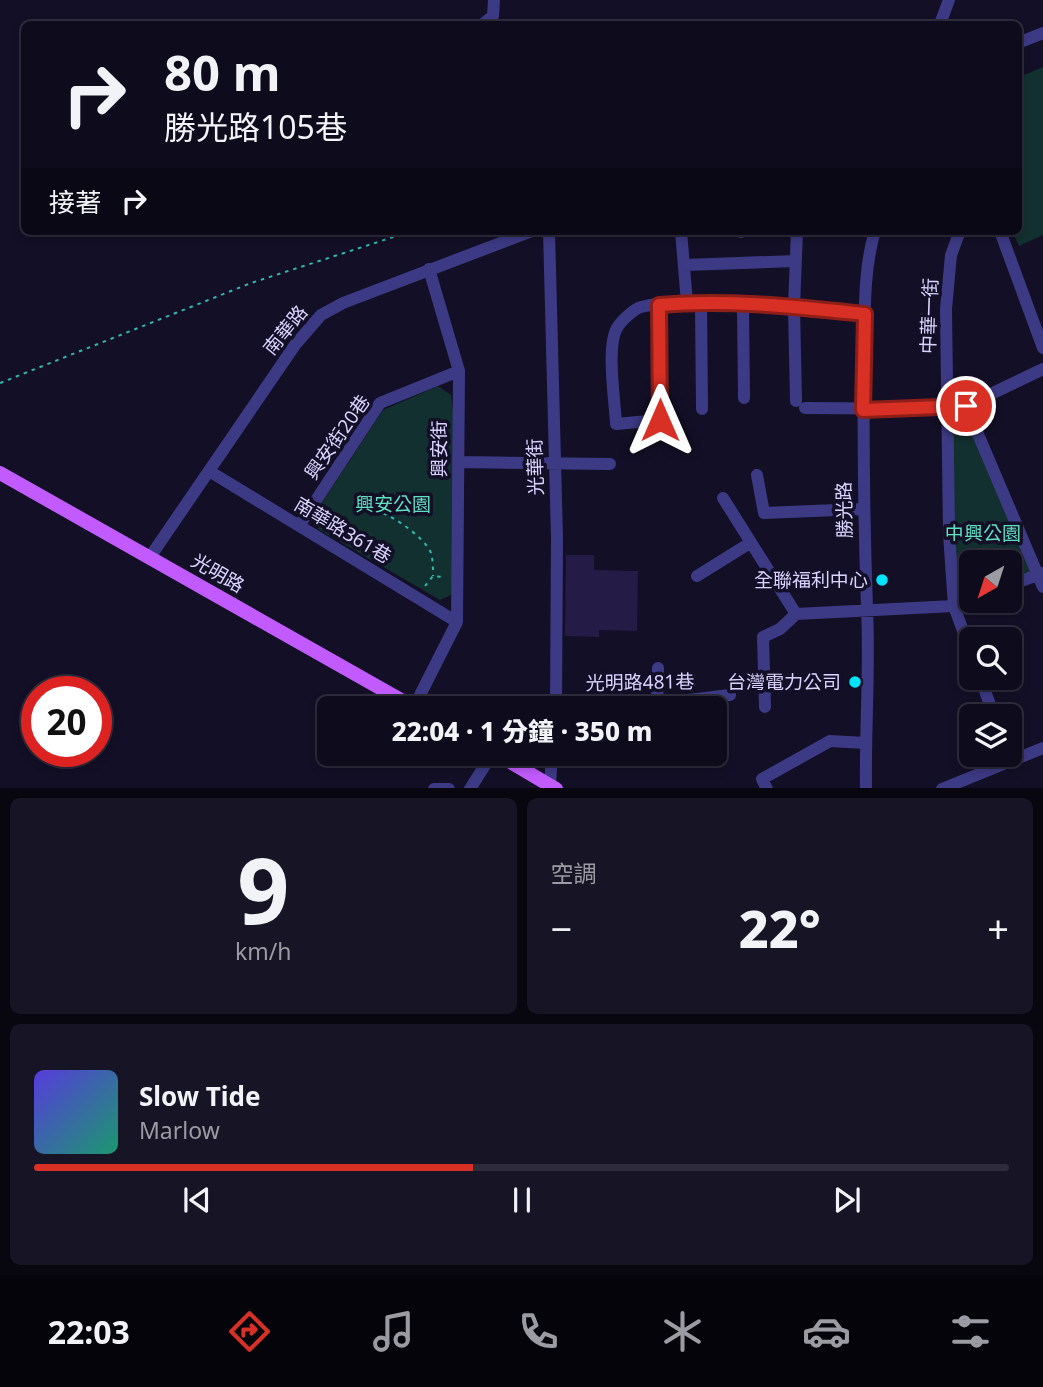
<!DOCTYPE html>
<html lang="zh-TW">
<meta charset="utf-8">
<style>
:root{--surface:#0e0b1c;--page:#171425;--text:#f1f3f6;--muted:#9b9ba3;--line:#2e2b3b;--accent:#d93025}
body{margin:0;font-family:"Noto Sans","Noto Sans TC",sans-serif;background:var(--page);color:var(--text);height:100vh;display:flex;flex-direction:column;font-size:26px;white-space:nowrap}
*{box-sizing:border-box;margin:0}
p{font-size:23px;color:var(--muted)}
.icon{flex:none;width:38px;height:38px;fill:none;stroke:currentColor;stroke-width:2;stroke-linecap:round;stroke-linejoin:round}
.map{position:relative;height:788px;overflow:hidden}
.drawer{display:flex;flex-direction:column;gap:10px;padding:10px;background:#08060f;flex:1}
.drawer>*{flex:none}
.banner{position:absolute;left:21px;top:21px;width:1001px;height:214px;border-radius:10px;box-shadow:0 4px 10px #0003,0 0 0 2px var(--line);background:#0e0b1c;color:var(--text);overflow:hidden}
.needle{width:46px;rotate:219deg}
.buttons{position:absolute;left:959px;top:550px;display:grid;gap:14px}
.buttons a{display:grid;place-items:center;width:63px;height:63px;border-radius:10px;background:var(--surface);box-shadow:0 4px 10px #0003,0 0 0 2px var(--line);font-size:35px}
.speed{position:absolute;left:21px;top:676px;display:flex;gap:14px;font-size:35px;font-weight:700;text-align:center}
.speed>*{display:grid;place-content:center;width:91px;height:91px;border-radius:50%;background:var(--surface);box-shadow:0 4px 10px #0003,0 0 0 2px var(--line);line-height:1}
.speed .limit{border:10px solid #d22;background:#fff;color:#111}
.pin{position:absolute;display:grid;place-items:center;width:60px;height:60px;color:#fff;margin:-30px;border:4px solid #fff;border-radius:50%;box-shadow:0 2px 7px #0007}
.me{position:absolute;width:77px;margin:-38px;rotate:0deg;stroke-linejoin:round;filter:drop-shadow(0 0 5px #0008)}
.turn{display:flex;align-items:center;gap:24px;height:147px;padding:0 28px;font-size:32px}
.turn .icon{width:91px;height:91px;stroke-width:2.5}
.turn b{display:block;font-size:49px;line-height:60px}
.then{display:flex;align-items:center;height:66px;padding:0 28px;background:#0003;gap:14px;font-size:26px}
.big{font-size:52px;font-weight:800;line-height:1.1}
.drawer .card{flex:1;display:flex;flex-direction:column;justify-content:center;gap:10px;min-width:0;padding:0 24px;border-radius:10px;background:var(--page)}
.drawer .dial{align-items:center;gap:0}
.dial b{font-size:91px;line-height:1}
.song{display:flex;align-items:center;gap:21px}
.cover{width:84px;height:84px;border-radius:10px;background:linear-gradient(135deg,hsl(250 70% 55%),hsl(160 70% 35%))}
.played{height:7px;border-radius:4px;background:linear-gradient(90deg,var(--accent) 45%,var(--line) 45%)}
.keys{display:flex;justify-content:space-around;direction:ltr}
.heat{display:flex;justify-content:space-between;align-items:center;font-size:38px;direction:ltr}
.drawer .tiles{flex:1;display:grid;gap:10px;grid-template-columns:1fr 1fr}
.card:last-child{grid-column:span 2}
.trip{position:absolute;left:317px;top:696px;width:410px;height:70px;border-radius:10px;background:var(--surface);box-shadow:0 4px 10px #0003,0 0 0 2px var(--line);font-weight:800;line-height:70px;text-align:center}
.tab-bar{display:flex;height:112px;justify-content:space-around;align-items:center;background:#06040b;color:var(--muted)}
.tab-bar .icon{width:49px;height:49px}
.tab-bar .active{color:var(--accent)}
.tab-bar b{font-size:32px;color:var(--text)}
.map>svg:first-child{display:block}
.green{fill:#12302f}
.building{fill:#241b47}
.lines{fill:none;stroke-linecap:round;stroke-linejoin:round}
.path{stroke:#2fb8b0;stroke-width:2;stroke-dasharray:3.5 5;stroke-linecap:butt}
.minor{stroke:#3d3a85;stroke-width:12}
.major{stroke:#c25bff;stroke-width:14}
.route-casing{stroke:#8d1f18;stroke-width:18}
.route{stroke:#d93025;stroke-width:12}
.poi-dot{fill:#00e5ff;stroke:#130f26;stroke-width:2.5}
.labels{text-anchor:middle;stroke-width:7;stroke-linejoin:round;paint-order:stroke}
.street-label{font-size:19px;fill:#d9d4ff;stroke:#130f26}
.park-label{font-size:19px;fill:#5fe0c0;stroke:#130f26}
.poi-label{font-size:19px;fill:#d9d4ff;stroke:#130f26;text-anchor:end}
</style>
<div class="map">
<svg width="1043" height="789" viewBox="0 0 1043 789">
<rect width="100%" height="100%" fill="#130f26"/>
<!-- green -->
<path class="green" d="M 1043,67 L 1043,235 L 1019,246 L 1012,231 L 1018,231 L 1021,222 L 1019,77 Z
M 438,386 L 451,395 L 453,412 L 453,594 L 440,600 L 318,529 L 315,513 L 383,410 Z
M 964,410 L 1033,572 L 1010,581 L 1010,562 L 971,562 L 971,596 L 956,601 L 951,411 Z"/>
<!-- building -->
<path class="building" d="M 566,555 L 594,555 L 594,570 L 638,571 L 637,631 L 599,630 L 599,637 L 565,636 Z"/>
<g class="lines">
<!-- path -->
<path class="path" d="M 0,383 L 251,283 L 412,231
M 367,509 C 385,509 424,536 431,553 C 433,560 433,569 433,576
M 407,509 L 417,495
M 425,586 L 433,576 L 444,577"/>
<!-- minor -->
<path class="minor" d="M 483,24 L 493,16 L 494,0
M 940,24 L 949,0
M 1018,43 L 1043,33
M 549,231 L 557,538 L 556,709
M 681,231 L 687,303
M 960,231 L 951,255 L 946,309 L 949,534 L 954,606 L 971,653
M 1000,231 L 1043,348
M 741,232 L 741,231
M 685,265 L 795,261
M 701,303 L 702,409
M 659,305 L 660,420 L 616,424 C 615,401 606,347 617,328 C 621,321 634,309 641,307 C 701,293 803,308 865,315
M 743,305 L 744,398
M 796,401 L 794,307 L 797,231
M 966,406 L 1043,587
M 805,408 L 947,409 L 966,406 L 1043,369
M 458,462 L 610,464
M 209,471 L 457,622
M 757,475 L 764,513 L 862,509
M 723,498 L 796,614 L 954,606 L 971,599
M 299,526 L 380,403 L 459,371
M 150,557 L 295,345 L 321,315 L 343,303 L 532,231
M 697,576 L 750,543
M 1010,585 L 1043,573
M 980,677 L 994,716
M 557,702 L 663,703 L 730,695
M 414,707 L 457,622 L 459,371 L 429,269
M 765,707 L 763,637 L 780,629 L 796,614
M 657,708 L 658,668
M 550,785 L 552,754
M 434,789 L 449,789
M 470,789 L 492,754
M 767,789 L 762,779 L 830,741 L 865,743
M 866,789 C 865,728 870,668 867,608 C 864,524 863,441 864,358 C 865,317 863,270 875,231
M 942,789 L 1043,748"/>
<!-- major -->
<path class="major" d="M 0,473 L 417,709
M 497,754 L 556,789"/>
</g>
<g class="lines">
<!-- route casing -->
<g class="route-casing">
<path id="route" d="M 660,420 L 659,305 C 727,299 797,307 865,314 L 863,410 L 966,406"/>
</g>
<!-- route -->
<use href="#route" class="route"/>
</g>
<!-- markers -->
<g class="poi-dot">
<circle cx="882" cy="580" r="7"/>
<circle cx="855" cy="682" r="7"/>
</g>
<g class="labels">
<!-- street labels -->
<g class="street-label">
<text transform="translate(929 316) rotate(-88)" y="7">中華一街</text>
<text transform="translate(285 330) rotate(-51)" y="7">南華路</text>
<text transform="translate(337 437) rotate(-55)" y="7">興安街20巷</text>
<text transform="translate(439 449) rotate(-90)" y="7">興安街</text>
<text transform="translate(535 467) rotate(-92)" y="7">光華街</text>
<text transform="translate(844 510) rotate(-91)" y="7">勝光路</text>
<text transform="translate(343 530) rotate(31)" y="7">南華路361巷</text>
<text transform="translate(218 573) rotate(30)" y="7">光明路</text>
<text transform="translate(640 682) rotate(-1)" y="7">光明路481巷</text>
</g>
<!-- park labels -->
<g class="park-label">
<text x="393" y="511">興安公園</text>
<text x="983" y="540">中興公園</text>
</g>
<!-- poi labels -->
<g class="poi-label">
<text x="868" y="587">全聯福利中心</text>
<text x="841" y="689">台灣電力公司</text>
</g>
</g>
</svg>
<div class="buttons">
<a><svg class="needle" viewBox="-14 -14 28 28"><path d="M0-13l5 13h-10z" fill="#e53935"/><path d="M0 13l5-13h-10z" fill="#9b9ba3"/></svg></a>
<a><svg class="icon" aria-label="search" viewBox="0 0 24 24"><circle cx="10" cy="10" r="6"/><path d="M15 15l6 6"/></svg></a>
<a><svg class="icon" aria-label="layers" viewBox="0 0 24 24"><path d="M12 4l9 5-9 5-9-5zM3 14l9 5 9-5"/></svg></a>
</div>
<div class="speed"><div class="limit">20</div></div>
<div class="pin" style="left:966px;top:406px;background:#d93025"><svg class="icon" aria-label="arrive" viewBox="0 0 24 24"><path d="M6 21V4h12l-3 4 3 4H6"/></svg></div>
<svg class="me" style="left:660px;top:420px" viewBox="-20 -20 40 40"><path d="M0-17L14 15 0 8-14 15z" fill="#d93025" stroke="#fff" stroke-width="4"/></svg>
<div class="trip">22:04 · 1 分鐘 · 350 m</div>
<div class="banner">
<div class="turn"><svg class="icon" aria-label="right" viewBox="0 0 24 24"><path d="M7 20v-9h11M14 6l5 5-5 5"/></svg><div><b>80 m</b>勝光路105巷</div></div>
<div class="then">接著<svg class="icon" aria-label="right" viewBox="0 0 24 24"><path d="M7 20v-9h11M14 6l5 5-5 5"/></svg></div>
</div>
</div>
<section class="drawer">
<div class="tiles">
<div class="card dial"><b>9</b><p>km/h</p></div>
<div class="card"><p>空調</p>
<div class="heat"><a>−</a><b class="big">22°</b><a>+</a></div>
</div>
<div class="card">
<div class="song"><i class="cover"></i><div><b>Slow Tide</b><p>Marlow</p></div></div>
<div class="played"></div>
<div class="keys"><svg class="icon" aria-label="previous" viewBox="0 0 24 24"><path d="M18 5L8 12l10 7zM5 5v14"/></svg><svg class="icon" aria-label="pause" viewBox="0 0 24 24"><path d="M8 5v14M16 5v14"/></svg><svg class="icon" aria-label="next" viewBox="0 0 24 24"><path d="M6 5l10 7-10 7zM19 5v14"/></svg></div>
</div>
</div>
</section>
<nav class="tab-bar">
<b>22:03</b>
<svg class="icon active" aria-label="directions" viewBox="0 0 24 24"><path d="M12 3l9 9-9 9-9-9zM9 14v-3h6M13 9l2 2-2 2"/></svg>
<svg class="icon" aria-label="music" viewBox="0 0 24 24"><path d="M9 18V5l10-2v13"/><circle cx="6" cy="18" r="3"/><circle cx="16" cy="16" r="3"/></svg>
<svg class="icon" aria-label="phone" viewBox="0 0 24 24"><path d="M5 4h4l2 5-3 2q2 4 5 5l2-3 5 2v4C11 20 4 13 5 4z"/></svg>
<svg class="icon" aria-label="climate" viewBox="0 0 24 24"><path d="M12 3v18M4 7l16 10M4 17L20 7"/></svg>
<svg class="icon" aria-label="car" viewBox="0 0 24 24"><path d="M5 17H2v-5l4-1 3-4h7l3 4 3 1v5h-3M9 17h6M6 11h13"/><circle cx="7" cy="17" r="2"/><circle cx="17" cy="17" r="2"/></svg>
<svg class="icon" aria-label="filters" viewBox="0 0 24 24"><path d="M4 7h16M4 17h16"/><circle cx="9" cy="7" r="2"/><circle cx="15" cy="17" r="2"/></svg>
</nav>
